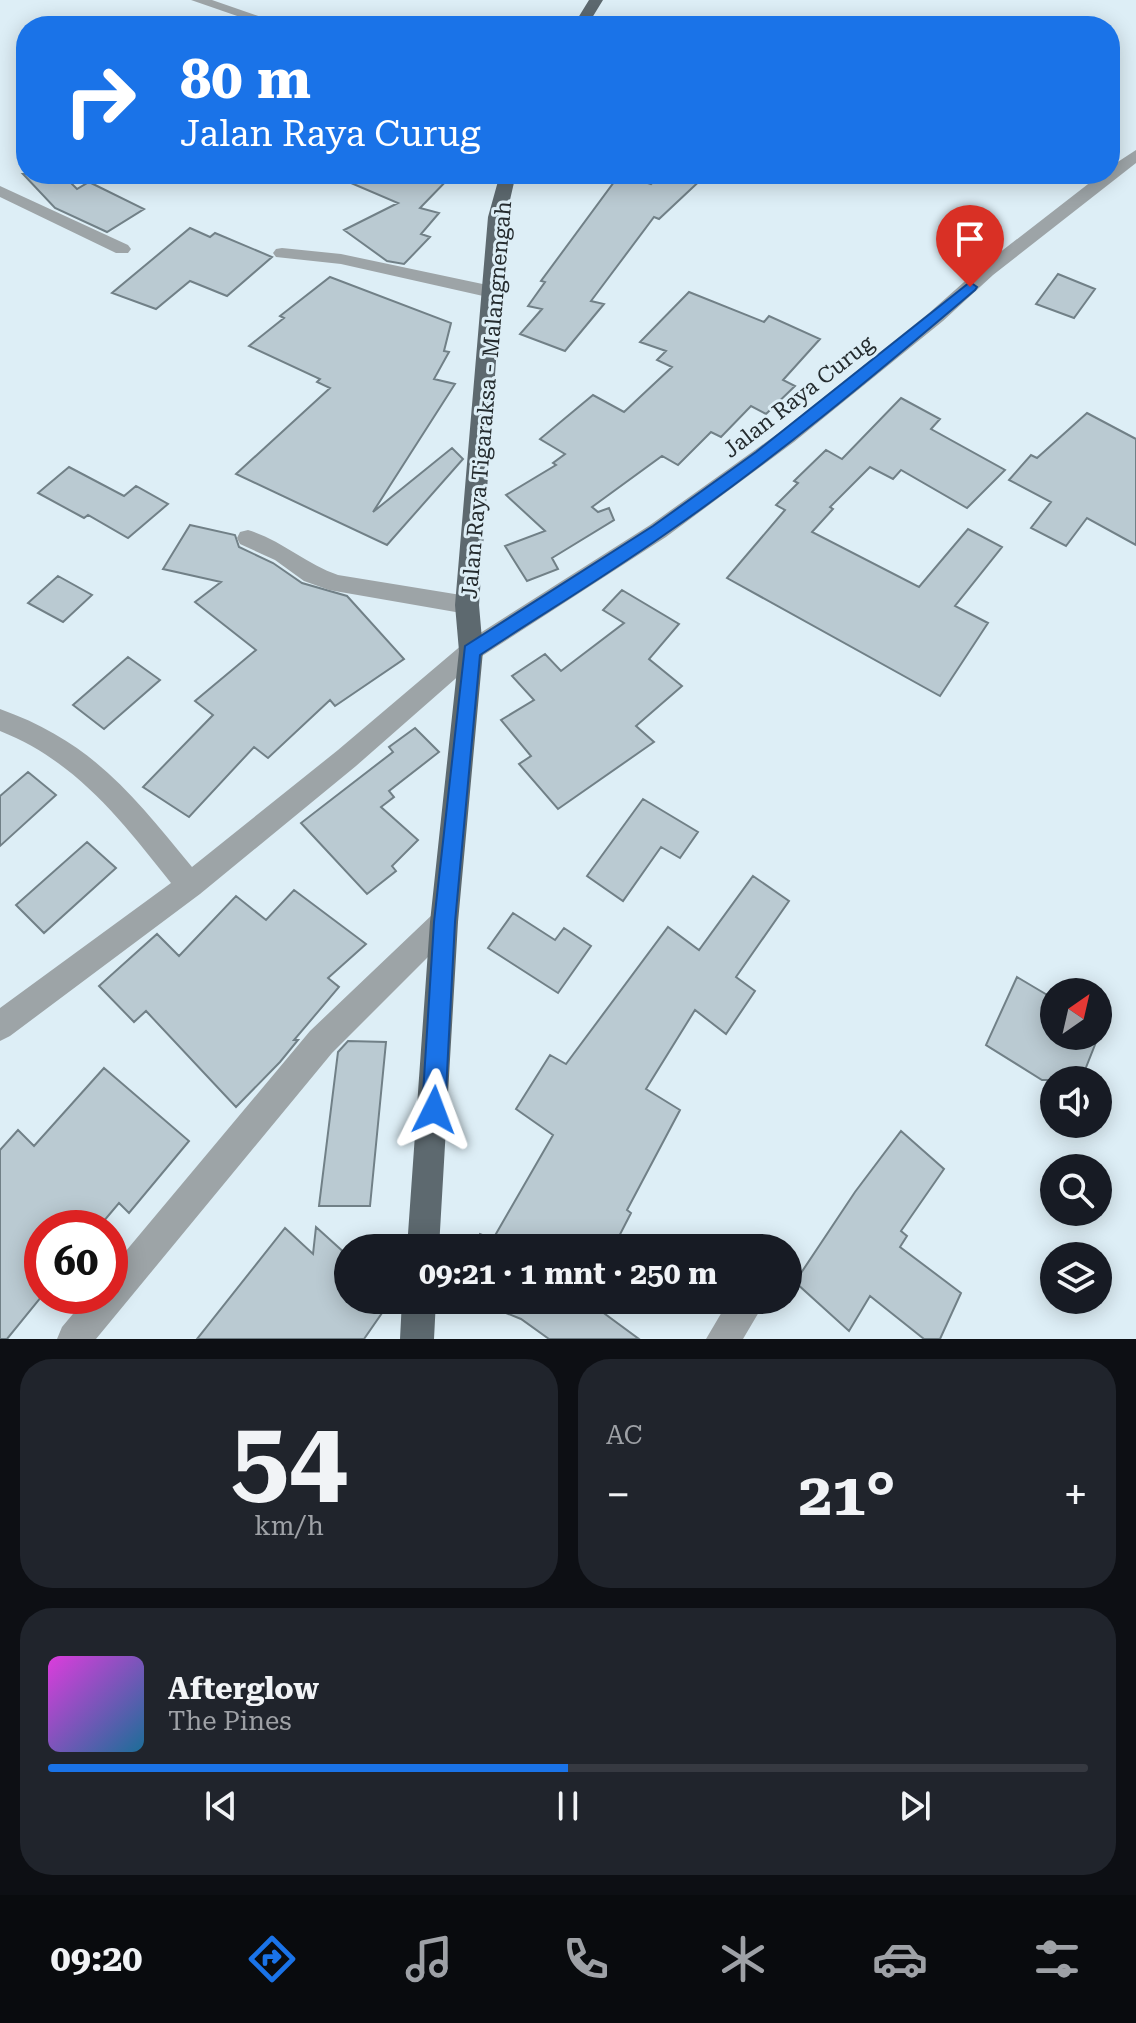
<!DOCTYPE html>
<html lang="id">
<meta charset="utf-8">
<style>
:root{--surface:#171b24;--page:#20242c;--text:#f1f3f6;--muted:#9ea1a6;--line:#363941;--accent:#1a73e8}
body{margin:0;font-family:"Roboto Serif",serif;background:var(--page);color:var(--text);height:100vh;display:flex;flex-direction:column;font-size:30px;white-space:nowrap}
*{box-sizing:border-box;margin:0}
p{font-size:26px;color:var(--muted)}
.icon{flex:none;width:44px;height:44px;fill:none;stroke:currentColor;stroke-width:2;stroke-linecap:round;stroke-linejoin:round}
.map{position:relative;height:1339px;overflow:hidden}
.sheet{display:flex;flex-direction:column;gap:20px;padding:20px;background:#0d0f14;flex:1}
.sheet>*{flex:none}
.banner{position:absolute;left:16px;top:16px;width:1104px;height:168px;border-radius:32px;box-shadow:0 4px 20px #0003;background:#1a73e8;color:#fff;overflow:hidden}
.needle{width:52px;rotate:34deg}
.controls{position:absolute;left:1040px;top:978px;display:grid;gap:16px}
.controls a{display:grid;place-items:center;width:72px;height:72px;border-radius:50%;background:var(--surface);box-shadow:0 4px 20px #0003;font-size:40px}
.speed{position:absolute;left:24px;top:1210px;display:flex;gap:16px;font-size:40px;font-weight:700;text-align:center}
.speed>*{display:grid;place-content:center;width:104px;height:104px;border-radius:50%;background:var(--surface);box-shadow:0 4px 20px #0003;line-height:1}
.speed .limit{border:12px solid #d22;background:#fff;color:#111}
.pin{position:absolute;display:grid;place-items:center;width:68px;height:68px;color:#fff;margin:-82px -34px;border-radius:50% 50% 50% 0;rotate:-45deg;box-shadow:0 0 8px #0007}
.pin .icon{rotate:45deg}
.me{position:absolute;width:88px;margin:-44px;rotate:3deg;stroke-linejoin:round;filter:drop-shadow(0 0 6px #0008)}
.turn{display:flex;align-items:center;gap:28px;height:168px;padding:0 32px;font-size:36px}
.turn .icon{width:104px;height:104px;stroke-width:2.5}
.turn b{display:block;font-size:56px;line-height:68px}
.big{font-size:60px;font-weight:700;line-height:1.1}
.sheet .card{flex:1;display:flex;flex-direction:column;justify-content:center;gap:12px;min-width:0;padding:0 28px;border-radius:32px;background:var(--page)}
.sheet .dial{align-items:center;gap:0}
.dial b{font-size:104px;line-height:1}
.song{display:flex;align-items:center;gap:24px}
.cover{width:96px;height:96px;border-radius:12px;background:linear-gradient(135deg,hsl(300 70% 55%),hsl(200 70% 35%))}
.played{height:8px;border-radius:4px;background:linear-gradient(90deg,var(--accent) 50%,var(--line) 50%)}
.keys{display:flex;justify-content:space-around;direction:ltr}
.heat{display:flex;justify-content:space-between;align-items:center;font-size:44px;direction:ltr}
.sheet .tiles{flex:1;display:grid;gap:20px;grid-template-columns:1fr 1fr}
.card:last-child{grid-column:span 2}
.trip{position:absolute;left:334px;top:1234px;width:468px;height:80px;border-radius:40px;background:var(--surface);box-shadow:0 4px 20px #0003;font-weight:700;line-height:80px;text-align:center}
.tabs{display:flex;height:128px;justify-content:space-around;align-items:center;background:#090b0e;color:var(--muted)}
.tabs .icon{width:56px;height:56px}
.tabs .selected{color:var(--accent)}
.tabs b{font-size:36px;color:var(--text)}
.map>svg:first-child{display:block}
.building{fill:#bacad2;stroke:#718087;stroke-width:2}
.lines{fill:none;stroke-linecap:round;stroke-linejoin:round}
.minor{fill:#9da4a7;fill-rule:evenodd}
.major{fill:#5d696f;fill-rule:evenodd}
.route{fill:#1a73e8;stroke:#114b97;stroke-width:2}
.labels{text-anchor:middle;stroke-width:6;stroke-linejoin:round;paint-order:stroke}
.street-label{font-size:22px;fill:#252c2f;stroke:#ddeef6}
</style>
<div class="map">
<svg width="1136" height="1339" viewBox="0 0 1136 1339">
<rect width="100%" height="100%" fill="#ddeef6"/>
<!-- building -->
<path class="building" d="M 23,174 L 62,174 L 77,189 L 89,182 L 144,209 L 107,232 L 55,208 Z
M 330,174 L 453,174 L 420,208 L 439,213 L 421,234 L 430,237 L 404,264 L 387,261 L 344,230 L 398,203 Z
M 620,174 L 651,184 L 662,174 L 707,174 L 659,219 L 654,217 L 591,301 L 604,304 L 565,351 L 520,334 L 542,309 L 528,306 L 545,282 L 541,281 Z
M 190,228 L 210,237 L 215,233 L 272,257 L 227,296 L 190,281 L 156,309 L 112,293 Z
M 1058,274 L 1095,289 L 1074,318 L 1036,304 Z
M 330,277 L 451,323 L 444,351 L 449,352 L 434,379 L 455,384 L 373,512 L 452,448 L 463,459 L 387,545 L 236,474 L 330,388 L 317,382 L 320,379 L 249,346 L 284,318 L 280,316 Z
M 689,292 L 764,322 L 769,316 L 820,339 L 783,380 L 795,386 L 766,414 L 751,406 L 721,437 L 711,432 L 678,465 L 662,456 L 592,507 L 598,512 L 609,508 L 614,520 L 552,558 L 558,569 L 527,581 L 505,546 L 545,531 L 506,495 L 556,465 L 553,463 L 565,454 L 540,439 L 593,395 L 624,412 L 672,367 L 657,360 L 666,351 L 640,342 Z
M 901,398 L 940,419 L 931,429 L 1005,470 L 967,508 L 901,470 L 893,479 L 870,467 L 830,507 L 833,509 L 812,532 L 919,587 L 968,529 L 1002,547 L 955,606 L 988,623 L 940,696 L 727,578 L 785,510 L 776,505 L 798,483 L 794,481 L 826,450 L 842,459 Z
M 1087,413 L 1136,439 L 1136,545 L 1087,518 L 1066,546 L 1031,528 L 1051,502 L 1009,480 L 1031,455 L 1037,458 Z
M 69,467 L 124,496 L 136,486 L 168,504 L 128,538 L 88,515 L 84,518 L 38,493 Z
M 190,525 L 235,535 L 239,547 L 273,563 L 302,583 L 347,596 L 404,659 L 335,706 L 330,700 L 268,758 L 254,747 L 189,817 L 143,787 L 213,715 L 195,701 L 256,650 L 195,602 L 221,582 L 163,569 Z
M 58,576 L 92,595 L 63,622 L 28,603 Z
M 622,590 L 679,624 L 649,659 L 682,686 L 636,726 L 654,742 L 558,809 L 519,764 L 531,756 L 501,720 L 534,700 L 512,676 L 545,654 L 561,671 L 624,623 L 603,610 Z
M 128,657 L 160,680 L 104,729 L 73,705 Z
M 415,728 L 439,752 L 389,791 L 394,797 L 381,807 L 418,840 L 392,866 L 396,871 L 367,894 L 301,823 L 393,752 L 389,747 Z
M 28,772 L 56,795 L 0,846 L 0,796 Z
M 643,799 L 698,832 L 680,858 L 661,847 L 623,901 L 587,876 Z
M 87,842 L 116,868 L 44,933 L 16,905 Z
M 753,876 L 789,901 L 736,977 L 755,991 L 726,1034 L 695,1010 L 646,1089 L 680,1110 L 627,1210 L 631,1213 L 613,1248 L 476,1248 L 480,1234 L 493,1239 L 553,1135 L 516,1109 L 550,1055 L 566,1064 L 668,927 L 699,950 Z
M 294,890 L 366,944 L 328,978 L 339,987 L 294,1040 L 298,1040 L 280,1062 L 236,1107 L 146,1011 L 134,1022 L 99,986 L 157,934 L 179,956 L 236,896 L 266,920 Z
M 513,913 L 555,940 L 564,928 L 591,946 L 558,993 L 488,948 Z
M 1017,977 L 1054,999 L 1054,1036 L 1098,1036 L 1098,1025 L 1102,1027 L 1081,1080 L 1042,1080 L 986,1045 Z
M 348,1041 L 386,1042 L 370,1206 L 319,1206 L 338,1052 Z
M 104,1068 L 189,1141 L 129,1213 L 119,1203 L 98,1228 L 42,1228 L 42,1296 L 7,1339 L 0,1339 L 0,1150 L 18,1130 L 34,1146 Z
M 901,1131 L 944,1169 L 901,1231 L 907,1236 L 900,1247 L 961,1293 L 940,1339 L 924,1339 L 870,1296 L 849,1331 L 795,1282 L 855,1192 Z
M 316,1227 L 348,1256 L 348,1300 L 391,1300 L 364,1339 L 197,1339 L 285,1228 L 313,1254 Z
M 474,1300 L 586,1300 L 639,1339 L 549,1339 L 521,1319 Z"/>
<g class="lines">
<!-- minor -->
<path class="minor" d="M 191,0 L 212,0 L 287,26 L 266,26 Z
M 1136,150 L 1136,163 L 993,275 L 943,321 L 794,442 L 666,537 L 479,658 L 356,766 L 200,894 L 10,1036 L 0,1041 L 0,1008 L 171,883 C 122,821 76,761 0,731 L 0,709 C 92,742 132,794 192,867 L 338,750 L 463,644 L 650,525 L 780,432 L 929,313 L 981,267 L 1101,174 L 1110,174 L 1110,167 Z
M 0,186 L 128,245 L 131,249 L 128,253 L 116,253 L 0,197 Z
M 282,248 L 341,254 L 492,286 L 501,292 L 492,298 L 341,264 L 276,257 L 273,253 L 276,249 Z
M 248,530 C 281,540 306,564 338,575 L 467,596 L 475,599 L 479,605 L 475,611 L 467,614 L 329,590 L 304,581 L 275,560 L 240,544 L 237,538 L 240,532 Z
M 444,909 L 454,913 L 458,922 L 454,931 L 332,1053 L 96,1339 L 57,1339 L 62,1327 L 88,1296 L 110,1296 L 110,1270 L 310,1031 L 434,913 Z
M 729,1300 L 766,1300 L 743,1339 L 706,1339 Z"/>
<!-- major -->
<path class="major" d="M 589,0 L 603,0 L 587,26 L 573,26 Z
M 500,174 L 516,174 L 506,217 L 479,605 L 483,651 L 458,922 L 439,1248 L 407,1248 L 430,922 L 459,651 L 455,605 L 488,217 Z
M 402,1300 L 436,1300 L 434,1339 L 400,1339 Z"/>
</g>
<!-- route -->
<path class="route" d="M 970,282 L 977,287 L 975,290 C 875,375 773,460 664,535 C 604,577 541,615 480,655 L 455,922 L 445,1110 L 442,1119 L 434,1122 L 425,1119 L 422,1110 L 434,922 L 465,646 L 653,526 L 756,452 Z"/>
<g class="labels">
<!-- street labels -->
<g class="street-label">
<text transform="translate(798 396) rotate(-38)" y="8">Jalan Raya Curug</text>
<text transform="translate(486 400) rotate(-85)" y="8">Jalan Raya Tigaraksa - Malangnengah</text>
</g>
</g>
</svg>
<div class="controls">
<a><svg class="needle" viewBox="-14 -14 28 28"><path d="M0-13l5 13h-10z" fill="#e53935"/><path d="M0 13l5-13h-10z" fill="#9ea1a6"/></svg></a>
<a><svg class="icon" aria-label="sound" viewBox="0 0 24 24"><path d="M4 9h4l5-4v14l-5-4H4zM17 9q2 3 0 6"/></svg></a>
<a><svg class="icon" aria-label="search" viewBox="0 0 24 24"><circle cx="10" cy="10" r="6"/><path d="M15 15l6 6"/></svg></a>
<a><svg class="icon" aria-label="layers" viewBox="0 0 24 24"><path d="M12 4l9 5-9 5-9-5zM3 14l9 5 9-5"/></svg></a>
</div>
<div class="speed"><div class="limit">60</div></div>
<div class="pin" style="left:970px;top:287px;background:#d93025"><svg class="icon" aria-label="arrive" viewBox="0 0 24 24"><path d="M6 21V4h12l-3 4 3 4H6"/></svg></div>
<svg class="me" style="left:434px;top:1110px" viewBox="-20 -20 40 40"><path d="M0-17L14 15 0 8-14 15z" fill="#1a73e8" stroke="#fff" stroke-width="4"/></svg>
<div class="trip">09:21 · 1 mnt · 250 m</div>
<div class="banner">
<div class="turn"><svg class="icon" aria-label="right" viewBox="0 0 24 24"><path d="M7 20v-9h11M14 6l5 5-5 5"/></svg><div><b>80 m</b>Jalan Raya Curug</div></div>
</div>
</div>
<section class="sheet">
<div class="tiles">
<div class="card dial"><b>54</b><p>km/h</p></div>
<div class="card"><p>AC</p>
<div class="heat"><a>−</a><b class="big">21°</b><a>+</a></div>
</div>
<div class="card">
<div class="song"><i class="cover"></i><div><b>Afterglow</b><p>The Pines</p></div></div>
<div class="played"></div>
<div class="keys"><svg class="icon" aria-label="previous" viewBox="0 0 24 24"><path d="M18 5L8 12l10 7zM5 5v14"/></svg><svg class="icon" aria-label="pause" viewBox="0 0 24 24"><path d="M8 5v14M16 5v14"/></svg><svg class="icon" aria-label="next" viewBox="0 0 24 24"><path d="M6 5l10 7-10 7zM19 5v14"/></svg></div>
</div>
</div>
</section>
<nav class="tabs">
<b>09:20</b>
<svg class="icon selected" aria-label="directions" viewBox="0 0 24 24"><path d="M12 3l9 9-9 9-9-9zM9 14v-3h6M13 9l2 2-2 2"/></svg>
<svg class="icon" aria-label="music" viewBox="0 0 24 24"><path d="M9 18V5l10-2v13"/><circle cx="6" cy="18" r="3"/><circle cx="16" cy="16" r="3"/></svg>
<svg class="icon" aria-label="phone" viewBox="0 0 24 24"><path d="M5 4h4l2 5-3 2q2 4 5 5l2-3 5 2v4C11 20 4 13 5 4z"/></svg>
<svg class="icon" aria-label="climate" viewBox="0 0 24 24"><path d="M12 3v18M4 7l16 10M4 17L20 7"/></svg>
<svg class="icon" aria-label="car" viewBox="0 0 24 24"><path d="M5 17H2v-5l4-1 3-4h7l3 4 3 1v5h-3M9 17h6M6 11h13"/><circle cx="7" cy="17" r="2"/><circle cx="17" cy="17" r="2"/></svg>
<svg class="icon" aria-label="filters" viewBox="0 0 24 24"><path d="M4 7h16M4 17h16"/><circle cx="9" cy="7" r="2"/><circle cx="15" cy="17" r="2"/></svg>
</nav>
